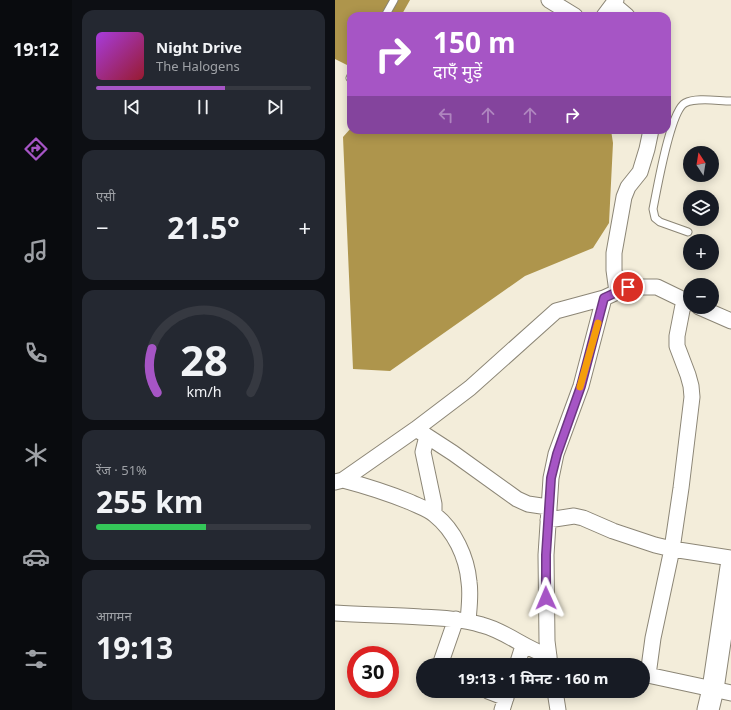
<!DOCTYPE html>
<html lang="hi">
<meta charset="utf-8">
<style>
:root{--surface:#171b24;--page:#242831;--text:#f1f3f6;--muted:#9ea1a6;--line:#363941;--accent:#a655c5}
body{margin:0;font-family:"Noto Sans","Noto Sans Devanagari",sans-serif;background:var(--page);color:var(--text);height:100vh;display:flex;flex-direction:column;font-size:15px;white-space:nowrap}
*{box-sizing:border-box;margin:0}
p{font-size:13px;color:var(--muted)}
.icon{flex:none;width:22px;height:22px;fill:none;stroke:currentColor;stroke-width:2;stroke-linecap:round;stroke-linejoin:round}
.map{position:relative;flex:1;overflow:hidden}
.drawer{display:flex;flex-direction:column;gap:10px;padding:10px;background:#0d0f14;width:263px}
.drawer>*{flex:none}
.guide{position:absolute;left:12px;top:12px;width:324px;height:122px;border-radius:12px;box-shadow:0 2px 10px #0003;background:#a655c5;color:#fff;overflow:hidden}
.needle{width:26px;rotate:348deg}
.tools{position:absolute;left:348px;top:146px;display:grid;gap:8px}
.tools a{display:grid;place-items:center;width:36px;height:36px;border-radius:50%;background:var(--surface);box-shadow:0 2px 10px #0003;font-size:20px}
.speed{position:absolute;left:12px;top:646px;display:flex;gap:8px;font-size:20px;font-weight:700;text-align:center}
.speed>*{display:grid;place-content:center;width:52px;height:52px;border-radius:50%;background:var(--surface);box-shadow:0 2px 10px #0003;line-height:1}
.speed .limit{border:6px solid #d22;background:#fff;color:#111}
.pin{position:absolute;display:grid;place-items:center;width:34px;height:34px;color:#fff;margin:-17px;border:2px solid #fff;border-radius:50%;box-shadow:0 1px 4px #0007}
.me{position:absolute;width:44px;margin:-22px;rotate:359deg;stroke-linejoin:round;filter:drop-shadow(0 0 3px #0008)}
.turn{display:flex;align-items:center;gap:14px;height:84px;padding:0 20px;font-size:18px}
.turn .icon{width:52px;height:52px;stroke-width:2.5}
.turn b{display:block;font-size:28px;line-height:34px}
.lanes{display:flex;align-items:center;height:38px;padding:0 20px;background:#0003;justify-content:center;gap:20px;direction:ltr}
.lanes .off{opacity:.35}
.big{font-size:30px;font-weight:700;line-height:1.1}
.drawer .tile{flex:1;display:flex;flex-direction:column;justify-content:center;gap:6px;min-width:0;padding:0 14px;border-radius:12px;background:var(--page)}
.drawer .dial{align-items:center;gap:0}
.dial svg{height:104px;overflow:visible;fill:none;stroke:var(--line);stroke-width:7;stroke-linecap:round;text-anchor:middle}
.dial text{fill:var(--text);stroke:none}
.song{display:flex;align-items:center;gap:12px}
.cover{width:48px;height:48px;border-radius:6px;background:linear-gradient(135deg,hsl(280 70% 55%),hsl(350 70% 35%))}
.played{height:4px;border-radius:2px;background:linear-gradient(90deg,var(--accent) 60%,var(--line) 60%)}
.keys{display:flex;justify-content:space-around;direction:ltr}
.heat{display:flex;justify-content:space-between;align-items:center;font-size:22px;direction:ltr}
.charge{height:6px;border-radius:3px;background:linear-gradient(90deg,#34c759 51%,var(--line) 0)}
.trip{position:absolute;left:81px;top:658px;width:234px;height:40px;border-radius:20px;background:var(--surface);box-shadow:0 2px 10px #0003;font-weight:700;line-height:40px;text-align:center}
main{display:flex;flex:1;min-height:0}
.tabs{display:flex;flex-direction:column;width:72px;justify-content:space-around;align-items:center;background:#090b0e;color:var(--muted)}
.tabs .icon{width:28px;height:28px}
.tabs .selected{color:var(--accent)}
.tabs b{font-size:18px;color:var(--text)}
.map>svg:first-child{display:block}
.water{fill:#ae954c}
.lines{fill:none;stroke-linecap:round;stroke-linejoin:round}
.lane-casing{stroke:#8c8676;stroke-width:9}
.street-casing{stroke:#8c8676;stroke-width:17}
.secondary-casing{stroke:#8c8676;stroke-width:23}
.lane{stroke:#fff;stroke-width:7}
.street{stroke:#fff;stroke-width:15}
.secondary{stroke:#fff;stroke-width:21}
.route-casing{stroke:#6c3780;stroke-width:10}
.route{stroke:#a655c5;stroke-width:7}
.slow{stroke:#f59e0b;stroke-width:7}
</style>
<main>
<nav class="tabs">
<b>19:12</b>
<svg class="icon selected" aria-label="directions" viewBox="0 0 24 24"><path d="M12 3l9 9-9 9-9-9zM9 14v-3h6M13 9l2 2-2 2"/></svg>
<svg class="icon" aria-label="music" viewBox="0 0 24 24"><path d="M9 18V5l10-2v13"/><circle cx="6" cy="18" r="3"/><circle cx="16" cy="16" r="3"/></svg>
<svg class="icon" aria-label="phone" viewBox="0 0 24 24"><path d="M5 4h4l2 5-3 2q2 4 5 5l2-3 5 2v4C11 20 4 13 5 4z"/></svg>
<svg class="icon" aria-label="climate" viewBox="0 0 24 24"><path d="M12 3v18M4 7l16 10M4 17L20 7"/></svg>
<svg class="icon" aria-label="car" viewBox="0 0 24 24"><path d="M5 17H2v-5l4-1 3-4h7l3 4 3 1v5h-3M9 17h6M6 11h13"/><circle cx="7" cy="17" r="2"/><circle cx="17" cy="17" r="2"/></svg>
<svg class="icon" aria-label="filters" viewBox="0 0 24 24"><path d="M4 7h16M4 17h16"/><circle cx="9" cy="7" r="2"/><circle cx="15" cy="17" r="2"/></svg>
</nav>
<section class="drawer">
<div class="tile">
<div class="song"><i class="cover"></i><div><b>Night Drive</b><p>The Halogens</p></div></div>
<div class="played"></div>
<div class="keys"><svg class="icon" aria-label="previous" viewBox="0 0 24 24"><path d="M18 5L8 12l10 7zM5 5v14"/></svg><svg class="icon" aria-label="pause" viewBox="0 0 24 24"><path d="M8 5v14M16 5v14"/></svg><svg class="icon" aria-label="next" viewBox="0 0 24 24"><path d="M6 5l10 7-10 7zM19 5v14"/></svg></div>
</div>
<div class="tile"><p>एसी</p>
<div class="heat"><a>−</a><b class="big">21.5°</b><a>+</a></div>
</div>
<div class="tile dial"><svg viewBox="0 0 100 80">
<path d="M14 69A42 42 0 1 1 86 69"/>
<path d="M14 69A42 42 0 0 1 10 35" stroke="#a655c5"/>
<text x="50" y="56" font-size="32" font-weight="700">28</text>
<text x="50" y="72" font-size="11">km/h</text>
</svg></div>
<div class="tile"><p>रेंज · 51%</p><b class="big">255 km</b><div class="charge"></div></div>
<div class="tile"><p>आगमन</p><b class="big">19:13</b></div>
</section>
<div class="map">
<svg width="396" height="710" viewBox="0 0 396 710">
<rect width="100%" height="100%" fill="#f3edda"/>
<!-- water -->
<path class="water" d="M 0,0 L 75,0 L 66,16 L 16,16 L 16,67 L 0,59 Z
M 16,128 L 16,130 L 276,130 L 278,143 L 274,223 L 258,248 L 190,276 L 55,371 L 18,369 L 8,137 Z"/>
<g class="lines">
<!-- lane casing -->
<g class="lane-casing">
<path id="lane" d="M 50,16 L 59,0
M 15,78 L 16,76
M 353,232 L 325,222 L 320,218 L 318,209 C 322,190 335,111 350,103 C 361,97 383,101 396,101"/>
</g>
<!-- street casing -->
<g class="street-casing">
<path id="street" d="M 214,0 L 240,16
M 278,4 L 292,16
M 269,16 L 281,0
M 282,292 L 279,270 L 279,253 L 289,197 L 293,187 L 305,172 L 312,149 L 316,130
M 364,307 L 396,321
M 81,429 L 118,453 L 182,499 L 193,504 L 213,507
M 92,436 L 88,452 L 99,504 L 99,514
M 8,480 C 31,486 53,493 75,502 C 83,506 93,509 100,515 C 119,530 132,557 134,582 C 136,594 134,608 133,621
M 0,482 L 8,480 L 81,429 L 135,388 L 221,311 L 269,298 L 293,287 L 322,287 L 355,303
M 213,520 L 239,516 L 248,518 L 278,531 L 320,545 L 337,549 L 396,558
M 0,613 C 29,615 58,615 86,617 C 107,618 127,619 147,625 C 171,631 190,649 214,656
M 105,665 L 121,619
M 182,665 L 188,646
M 215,665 L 212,641 L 211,555 L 216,478 L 221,454 L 246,386 L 269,298
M 308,674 L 396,693
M 313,675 L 318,638 L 337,549 L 346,488 L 357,397 L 356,386 L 353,375 L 342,346 L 342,336 L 349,300
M 153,691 L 171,698
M 220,691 L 223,710
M 167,710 L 173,691"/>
</g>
<!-- secondary casing -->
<g class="secondary-casing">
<path id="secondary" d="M 373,710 L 378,689 L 396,567"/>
</g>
<!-- lane -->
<use href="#lane" class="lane"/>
<!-- street -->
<use href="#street" class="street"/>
<!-- secondary -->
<use href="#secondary" class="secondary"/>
</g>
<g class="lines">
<!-- route casing -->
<g class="route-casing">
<path id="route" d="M 211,598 L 211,555 L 216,478 L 222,454 L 246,386 L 269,298 L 293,287"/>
</g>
<!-- route -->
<use href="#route" class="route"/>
<!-- slow -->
<path class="slow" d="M 245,387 L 263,323"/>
</g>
</svg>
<div class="tools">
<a><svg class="needle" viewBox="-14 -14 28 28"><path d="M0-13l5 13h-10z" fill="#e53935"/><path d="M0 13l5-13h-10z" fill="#9ea1a6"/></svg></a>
<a><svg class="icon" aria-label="layers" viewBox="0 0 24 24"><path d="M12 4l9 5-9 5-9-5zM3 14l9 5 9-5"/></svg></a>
<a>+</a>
<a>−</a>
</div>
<div class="speed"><div class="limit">30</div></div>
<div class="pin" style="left:293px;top:287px;background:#d93025"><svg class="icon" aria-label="arrive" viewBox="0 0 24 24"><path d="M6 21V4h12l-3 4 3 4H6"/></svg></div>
<svg class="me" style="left:211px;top:598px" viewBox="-20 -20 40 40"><path d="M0-17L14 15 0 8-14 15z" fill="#a655c5" stroke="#fff" stroke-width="4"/></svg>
<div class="trip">19:13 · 1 मिनट · 160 m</div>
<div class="guide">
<div class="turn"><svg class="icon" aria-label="right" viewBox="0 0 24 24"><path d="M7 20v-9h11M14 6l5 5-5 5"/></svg><div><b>150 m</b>दाएँ मुड़ें</div></div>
<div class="lanes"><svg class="icon off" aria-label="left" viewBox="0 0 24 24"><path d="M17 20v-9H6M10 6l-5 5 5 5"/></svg><svg class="icon off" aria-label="ahead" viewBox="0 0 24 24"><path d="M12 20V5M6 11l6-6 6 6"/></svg><svg class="icon off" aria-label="ahead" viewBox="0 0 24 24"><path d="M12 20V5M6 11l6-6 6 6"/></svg><svg class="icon" aria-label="right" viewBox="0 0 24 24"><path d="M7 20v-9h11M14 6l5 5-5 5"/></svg></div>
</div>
</div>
</main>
